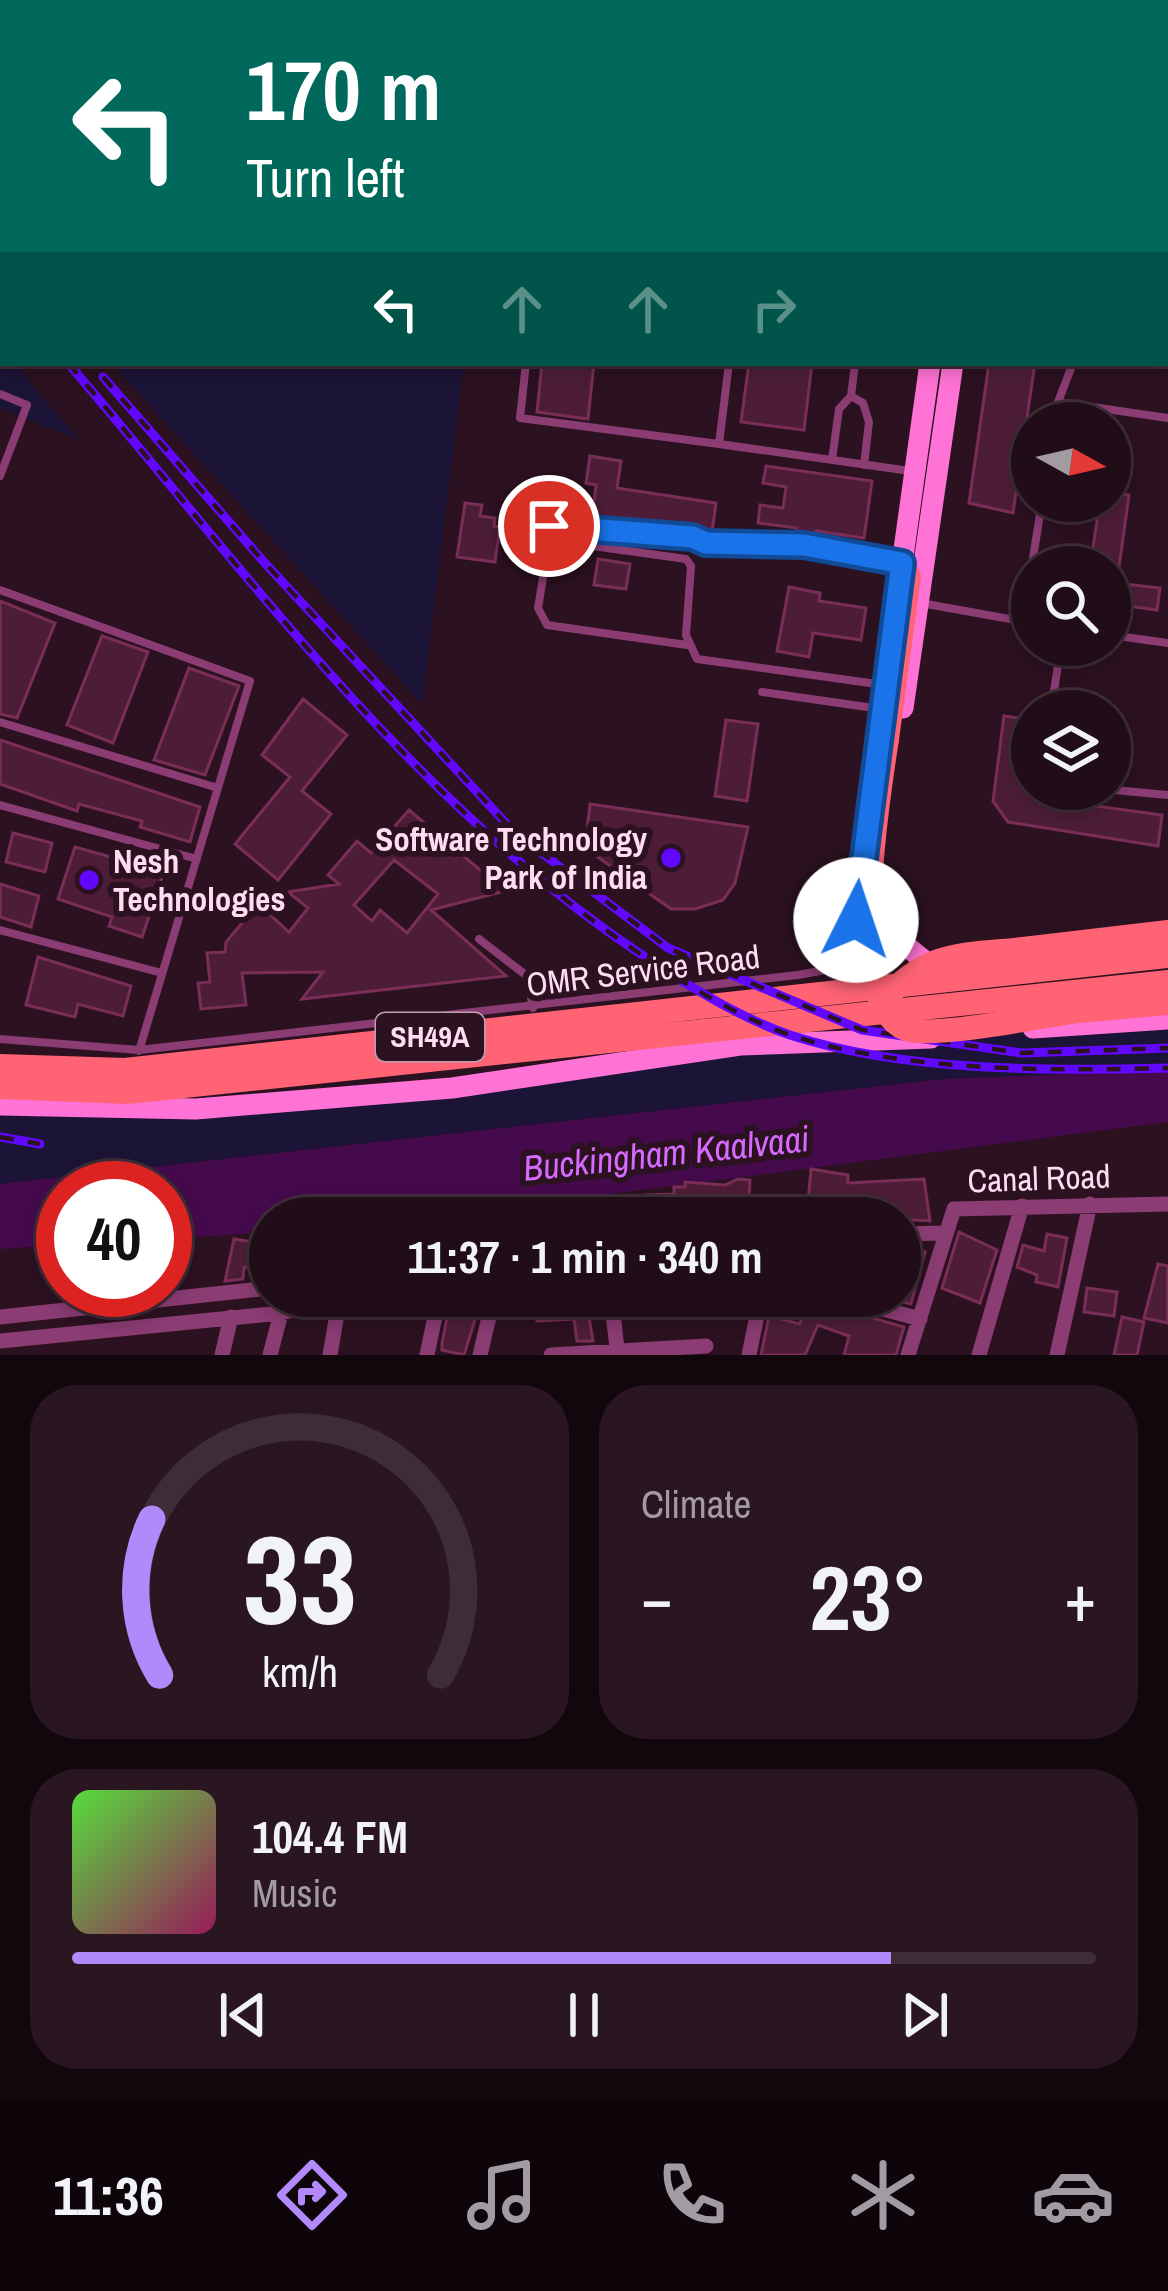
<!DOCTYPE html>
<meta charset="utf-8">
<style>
:root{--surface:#210d18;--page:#291621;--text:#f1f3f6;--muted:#a29ca2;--line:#3e2d37;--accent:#b189fa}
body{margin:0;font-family:"Archivo Narrow",sans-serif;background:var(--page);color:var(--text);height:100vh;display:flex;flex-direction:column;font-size:45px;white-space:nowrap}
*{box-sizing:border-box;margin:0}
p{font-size:39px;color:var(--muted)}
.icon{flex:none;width:66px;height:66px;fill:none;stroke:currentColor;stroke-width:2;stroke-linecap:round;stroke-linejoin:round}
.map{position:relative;height:1355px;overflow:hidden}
.side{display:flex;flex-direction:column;gap:30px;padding:30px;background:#12070d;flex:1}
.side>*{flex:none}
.top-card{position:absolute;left:0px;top:0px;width:1170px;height:366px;box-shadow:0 6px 18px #0003,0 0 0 3px var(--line);background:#00695c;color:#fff;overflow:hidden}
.needle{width:78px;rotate:98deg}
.buttons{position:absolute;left:1011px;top:402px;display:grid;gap:24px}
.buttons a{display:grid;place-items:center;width:120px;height:120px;border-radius:50%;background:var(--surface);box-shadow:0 6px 18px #0003,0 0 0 3px var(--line);font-size:60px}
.speed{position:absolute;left:36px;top:1161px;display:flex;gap:24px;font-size:60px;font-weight:700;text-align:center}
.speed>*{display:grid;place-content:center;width:156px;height:156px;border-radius:50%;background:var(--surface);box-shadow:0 6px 18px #0003,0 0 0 3px var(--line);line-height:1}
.speed .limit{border:18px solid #d22;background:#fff;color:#111}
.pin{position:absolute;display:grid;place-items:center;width:102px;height:102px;color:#fff;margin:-51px;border:6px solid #fff;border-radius:50%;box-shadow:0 3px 12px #0007}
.me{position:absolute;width:132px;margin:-66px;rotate:4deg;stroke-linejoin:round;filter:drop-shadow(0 0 9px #0008)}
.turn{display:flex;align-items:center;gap:42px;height:252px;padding:0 48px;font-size:54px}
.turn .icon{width:156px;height:156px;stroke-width:2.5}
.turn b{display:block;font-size:84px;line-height:102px}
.lanes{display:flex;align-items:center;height:114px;padding:0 48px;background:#0003;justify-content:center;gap:60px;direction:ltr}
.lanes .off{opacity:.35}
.big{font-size:90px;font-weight:700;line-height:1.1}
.side .widget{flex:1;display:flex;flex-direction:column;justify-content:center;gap:18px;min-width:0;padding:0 42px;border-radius:48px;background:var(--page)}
.side .dial{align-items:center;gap:0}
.dial svg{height:312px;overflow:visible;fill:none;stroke:var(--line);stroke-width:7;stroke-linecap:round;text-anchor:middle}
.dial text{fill:var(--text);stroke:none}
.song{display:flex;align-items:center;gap:36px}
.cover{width:144px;height:144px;border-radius:18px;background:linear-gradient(135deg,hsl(110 70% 55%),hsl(330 70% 35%))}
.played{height:12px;border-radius:6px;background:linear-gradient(90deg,var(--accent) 80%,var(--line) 80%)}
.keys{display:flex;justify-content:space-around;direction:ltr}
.heat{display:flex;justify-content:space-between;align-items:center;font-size:66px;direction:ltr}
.side .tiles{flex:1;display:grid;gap:30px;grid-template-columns:1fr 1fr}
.widget:last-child{grid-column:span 2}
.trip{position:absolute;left:249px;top:1197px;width:672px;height:120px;border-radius:60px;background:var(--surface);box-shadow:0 6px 18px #0003,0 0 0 3px var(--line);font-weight:700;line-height:120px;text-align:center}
.menu{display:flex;height:192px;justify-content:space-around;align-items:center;background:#0d050a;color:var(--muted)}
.menu .icon{width:84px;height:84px}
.menu .current{color:var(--accent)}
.menu b{font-size:54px;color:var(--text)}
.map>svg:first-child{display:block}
.green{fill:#1c1436}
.water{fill:#450a4c}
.building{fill:#4d1d37;stroke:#7a2e57;stroke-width:3;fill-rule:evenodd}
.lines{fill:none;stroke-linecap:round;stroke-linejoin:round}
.lane{stroke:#8b3c73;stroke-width:8}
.street{stroke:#8b3c73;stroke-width:15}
.secondary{stroke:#ff73d6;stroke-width:21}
.primary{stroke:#ff6374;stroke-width:24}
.rail-casing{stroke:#6208ff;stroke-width:9}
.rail{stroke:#2c1120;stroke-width:4.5;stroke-dasharray:14;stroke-linecap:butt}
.primary-bridge{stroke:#ff6374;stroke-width:24}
.route-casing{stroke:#114b97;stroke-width:30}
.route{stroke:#1a73e8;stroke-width:21}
.poi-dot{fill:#6208ff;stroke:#2c1120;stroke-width:4.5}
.labels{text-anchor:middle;stroke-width:12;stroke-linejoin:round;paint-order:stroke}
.shield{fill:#2c1120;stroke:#c09fb3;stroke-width:3}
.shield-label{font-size:30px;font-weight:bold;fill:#ffdcf2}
.poi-label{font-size:33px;font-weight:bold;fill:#ffdcf2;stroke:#2c1120;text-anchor:end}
.street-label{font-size:33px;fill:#ffdcf2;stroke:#2c1120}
.water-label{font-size:36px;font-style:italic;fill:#d66aff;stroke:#2c1120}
</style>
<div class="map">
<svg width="1168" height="1355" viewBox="0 0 1168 1355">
<rect width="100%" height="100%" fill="#2c1120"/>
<!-- green -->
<path class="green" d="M 0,0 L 962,0 L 3,3 L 3,244 Z
M 0,347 L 3,363 L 14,363 L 79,440 L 0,408 Z
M 111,363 L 464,363 L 422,704 Z
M 1168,1014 L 1168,1070 L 945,1079 L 0,1184 L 0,1113 L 149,1118 L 782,1048 Z"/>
<!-- water -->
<path class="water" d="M 1168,1070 L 1168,1122 L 424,1218 L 270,1218 L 270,1232 L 165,1239 L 165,1188 L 63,1188 L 63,1245 L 0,1249 L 0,1184 L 945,1079 Z"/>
<!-- building -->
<path class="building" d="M 542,363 L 594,363 L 588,419 L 537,412 Z
M 749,363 L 812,363 L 804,430 L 741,422 Z
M 989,363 L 1035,363 L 1013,513 L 969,503 Z
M 590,456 L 621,461 L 617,488 L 716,503 L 712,532 L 592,520 L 596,485 L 586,483 Z
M 766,466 L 872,481 L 864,538 L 816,531 L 815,539 L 796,537 L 797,528 L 758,523 L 760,505 L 783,508 L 786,487 L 763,483 Z
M 1110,492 L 1129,495 L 1119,567 L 1090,567 L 1100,501 L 1110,501 Z
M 465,503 L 482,505 L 480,516 L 495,518 L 494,526 L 500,527 L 495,562 L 457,557 Z
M 598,559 L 630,564 L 626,589 L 594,585 Z
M 1116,583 L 1160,588 L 1157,610 L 1113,604 Z
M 789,587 L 820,593 L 819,601 L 866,608 L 861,640 L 813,633 L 809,657 L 777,651 Z
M 0,601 L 55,623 L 17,718 L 0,714 Z
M 102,636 L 148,652 L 113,743 L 67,725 Z
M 189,668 L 239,686 L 205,775 L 154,760 Z
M 303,699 L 347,735 L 302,791 L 331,814 L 278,880 L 235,844 L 290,777 L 262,755 Z
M 1004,716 L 1032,720 L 1029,788 L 1045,790 L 1044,799 L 1162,815 L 1158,846 L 1008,822 L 993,801 Z
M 726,720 L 758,724 L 747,801 L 715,796 Z
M 0,740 L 200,807 L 190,842 L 140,827 L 142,821 L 79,804 L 77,811 L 0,784 Z
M 590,804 L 748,827 L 735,883 L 723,900 L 695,909 L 671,909 L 585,848 Z
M 409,810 L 505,891 L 431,910 L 506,976 L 302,999 L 323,972 L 242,973 L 246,1005 L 201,1009 L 198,983 L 210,982 L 207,953 L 225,952 L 226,942 L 258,904 L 289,932 L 308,908 L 288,892 L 339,884 L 328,875 L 357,841 L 371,853 ZM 394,860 L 438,894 L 407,933 L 380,910 L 372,921 L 354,905 Z
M 13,833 L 52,843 L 45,872 L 6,862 Z
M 75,847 L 164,872 L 142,937 L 109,926 L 112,917 L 58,899 Z
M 0,884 L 39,896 L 31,927 L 0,917 Z
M 38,957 L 131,986 L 123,1016 L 78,1004 L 75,1017 L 26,1005 Z
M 811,1169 L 848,1175 L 848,1183 L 924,1179 L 930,1221 L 879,1218 L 880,1210 L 848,1218 L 780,1218 L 779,1203 L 808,1203 Z
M 738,1179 L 750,1180 L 748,1218 L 608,1218 L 608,1203 L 645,1201 L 645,1195 L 674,1194 L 674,1187 L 685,1187 L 685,1182 L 725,1185 Z
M 959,1232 L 997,1250 L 980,1303 L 942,1288 Z
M 1047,1234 L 1067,1238 L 1058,1287 L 1036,1282 L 1037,1275 L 1017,1267 L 1023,1245 L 1044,1251 Z
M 234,1239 L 259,1243 L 257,1268 L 244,1267 L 243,1279 L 225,1281 Z
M 900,1246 L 925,1252 L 911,1304 L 887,1298 L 900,1296 Z
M 1158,1264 L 1168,1266 L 1168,1323 L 1144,1318 Z
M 1087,1288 L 1117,1292 L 1114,1316 L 1084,1312 Z
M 558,1297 L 558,1311 L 587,1306 L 593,1341 L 577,1341 L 574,1319 L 537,1321 L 535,1301 Z
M 806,1299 L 904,1327 L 896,1355 L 844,1355 L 849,1336 L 818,1325 L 805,1355 L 761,1355 L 769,1316 L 800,1324 Z
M 460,1300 L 480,1304 L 464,1355 L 442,1350 L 442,1343 L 449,1308 L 458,1307 Z
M 1122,1317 L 1144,1322 L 1137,1355 L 1114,1355 Z"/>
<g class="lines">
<!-- lane -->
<path class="lane" d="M 172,0 L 196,3
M 559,3 L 560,0
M 680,3 L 681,0
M 1073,3 L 1073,0
M 1167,44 L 1168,44
M 0,200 L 3,204
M 1167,324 L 1168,324
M 526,363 L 520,418 L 719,444
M 729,363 L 719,444 L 910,471
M 855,363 L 851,396 L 863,403 L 869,422 L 864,465
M 0,394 L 27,405 L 0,476
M 1058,402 L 1073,363
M 1055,423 L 1058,402 L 1168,418
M 832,460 L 839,409 L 851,396
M 549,527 L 692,537 L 707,543 L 804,545 L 898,562
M 0,590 L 250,681 L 139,1051
M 921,603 L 1032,623
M 1023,622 L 1042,501
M 1110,635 L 1168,643
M 687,645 L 547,625 L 538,608 L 547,553 L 564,542 L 686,559 L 691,566 L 686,635 L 697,659 L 884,685
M 762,692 L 881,709
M 1051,711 L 1061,645
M 0,722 L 218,788
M 1103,789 L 1168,795
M 0,805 L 197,859
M 0,930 L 162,973
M 479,939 L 527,976 L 533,1008
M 0,1039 L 139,1050 L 798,975 L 836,968 L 854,952"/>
<!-- street -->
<path class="street" d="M 900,1234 L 946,1233
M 611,1296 L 617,1348
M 835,1296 L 920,1319
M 0,1317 L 270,1288
M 0,1341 L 281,1313 L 340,1296 L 449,1296
M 222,1355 L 231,1317
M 270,1355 L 281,1313
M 330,1355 L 340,1296
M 427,1355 L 439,1297
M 480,1355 L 494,1296
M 551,1355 L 706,1346
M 749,1355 L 761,1296
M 908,1355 L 954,1209 L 1168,1204
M 979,1355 L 1022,1206
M 1057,1355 L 1090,1204"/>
<!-- secondary -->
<path class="secondary" d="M 985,3 L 986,0
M 1006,3 L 1006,0
M 900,578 L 930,363
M 903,708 L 953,363
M 878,881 C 872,923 912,953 942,973
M 859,990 L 856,888 L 863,835
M 1033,1028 L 1168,1019
M 0,1105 L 196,1109 L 452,1088 L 740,1045 L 931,1038"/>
<!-- primary -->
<path class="primary" d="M 887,739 L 909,577 L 902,563
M 1032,948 L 1168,932
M 1079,1011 L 1168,1003
M 0,1066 L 125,1070 L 1168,956
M 0,1087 L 127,1092 L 1168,982"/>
<!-- rail casing -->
<g class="rail-casing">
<path id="rail" d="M 0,258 L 3,262
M 0,284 L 3,287
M 68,363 C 245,570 410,800 639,953 C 685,984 738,1017 790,1035 C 903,1072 1050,1071 1168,1068
M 103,377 L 263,561 L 515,833 L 668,948 L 862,1030 L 1022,1053 L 1168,1048
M 0,1137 L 40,1144"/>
</g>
<!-- rail -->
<use href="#rail" class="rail"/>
<!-- primary-bridge -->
<path class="primary-bridge" d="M 887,739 C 879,793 842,1006 906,1029 C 934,1039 1044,1015 1079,1011
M 882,1002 C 929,948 964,956 1032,948"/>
</g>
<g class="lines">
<!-- route casing -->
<g class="route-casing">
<path id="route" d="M 549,526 L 692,537 L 706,543 L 804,545 L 902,563 L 856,920"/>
</g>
<!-- route -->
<use href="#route" class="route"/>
</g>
<!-- markers -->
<g class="poi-dot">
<circle cx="671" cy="858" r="12"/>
<circle cx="89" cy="880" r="12"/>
</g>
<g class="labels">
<!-- shield labels -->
<rect class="shield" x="376" y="1013" width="108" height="48" rx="9"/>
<g class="shield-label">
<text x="430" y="1047">SH49A</text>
</g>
<!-- poi labels -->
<g class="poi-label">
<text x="647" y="851">Software Technology<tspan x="647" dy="38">Park of India</tspan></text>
<text x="113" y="873" text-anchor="start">Nesh<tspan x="113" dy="38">Technologies</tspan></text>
</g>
<!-- street labels -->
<g class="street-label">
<text transform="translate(643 970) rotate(-7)" y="12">OMR Service Road</text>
<text transform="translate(1039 1178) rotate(-2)" y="12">Canal Road</text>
</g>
<!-- water labels -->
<g class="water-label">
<text transform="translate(666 1153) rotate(-6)" y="13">Buckingham Kaalvaai</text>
</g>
</g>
</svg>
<div class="buttons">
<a><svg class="needle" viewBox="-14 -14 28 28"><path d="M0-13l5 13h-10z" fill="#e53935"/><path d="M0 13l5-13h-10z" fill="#a29ca2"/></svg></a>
<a><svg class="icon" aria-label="search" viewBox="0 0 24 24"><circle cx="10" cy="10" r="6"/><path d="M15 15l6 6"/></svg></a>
<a><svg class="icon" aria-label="layers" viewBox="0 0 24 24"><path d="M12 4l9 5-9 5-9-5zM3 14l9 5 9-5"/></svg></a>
</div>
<div class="speed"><div class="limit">40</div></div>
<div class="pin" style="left:549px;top:526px;background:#d93025"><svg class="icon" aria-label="arrive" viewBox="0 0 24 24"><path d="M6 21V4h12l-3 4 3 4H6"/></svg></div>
<svg class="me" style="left:856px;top:920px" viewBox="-20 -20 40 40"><circle r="19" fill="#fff"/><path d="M0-13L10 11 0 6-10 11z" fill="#1a73e8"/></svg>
<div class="trip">11:37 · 1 min · 340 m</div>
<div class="top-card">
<div class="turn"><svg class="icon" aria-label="left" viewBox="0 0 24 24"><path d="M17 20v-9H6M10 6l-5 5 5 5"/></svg><div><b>170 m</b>Turn left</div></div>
<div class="lanes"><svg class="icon" aria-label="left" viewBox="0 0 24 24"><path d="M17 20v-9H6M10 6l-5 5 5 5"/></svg><svg class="icon off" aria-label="ahead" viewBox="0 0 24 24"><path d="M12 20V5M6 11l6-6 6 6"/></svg><svg class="icon off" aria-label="ahead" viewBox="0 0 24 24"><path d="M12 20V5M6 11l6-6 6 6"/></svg><svg class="icon off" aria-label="right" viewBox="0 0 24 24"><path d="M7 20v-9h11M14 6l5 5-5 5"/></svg></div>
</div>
</div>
<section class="side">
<div class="tiles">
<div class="widget dial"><svg viewBox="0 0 100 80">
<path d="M14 69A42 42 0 1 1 86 69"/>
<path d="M14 69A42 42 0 0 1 12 29" stroke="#b189fa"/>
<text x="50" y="56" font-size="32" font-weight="700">33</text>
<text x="50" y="72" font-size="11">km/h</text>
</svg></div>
<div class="widget"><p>Climate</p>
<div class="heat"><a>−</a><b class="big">23°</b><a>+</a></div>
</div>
<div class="widget">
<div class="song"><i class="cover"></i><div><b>104.4 FM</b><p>Music</p></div></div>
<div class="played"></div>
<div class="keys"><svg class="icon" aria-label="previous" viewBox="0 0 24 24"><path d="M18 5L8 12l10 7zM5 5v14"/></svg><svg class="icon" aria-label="pause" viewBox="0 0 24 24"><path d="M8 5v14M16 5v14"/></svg><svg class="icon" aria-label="next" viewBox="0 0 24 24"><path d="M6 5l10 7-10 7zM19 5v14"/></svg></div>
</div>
</div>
</section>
<nav class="menu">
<b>11:36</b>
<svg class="icon current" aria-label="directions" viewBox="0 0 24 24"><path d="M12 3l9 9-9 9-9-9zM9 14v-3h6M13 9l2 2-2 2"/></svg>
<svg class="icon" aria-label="music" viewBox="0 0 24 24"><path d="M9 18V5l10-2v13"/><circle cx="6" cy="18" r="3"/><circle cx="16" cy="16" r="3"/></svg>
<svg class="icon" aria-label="phone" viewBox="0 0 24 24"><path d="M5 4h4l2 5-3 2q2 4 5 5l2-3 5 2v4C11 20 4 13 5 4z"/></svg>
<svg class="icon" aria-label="climate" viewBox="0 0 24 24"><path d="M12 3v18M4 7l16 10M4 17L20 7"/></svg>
<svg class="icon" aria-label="car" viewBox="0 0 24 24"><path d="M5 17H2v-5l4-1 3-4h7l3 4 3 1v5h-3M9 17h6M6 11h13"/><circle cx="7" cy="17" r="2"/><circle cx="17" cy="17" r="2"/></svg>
</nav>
